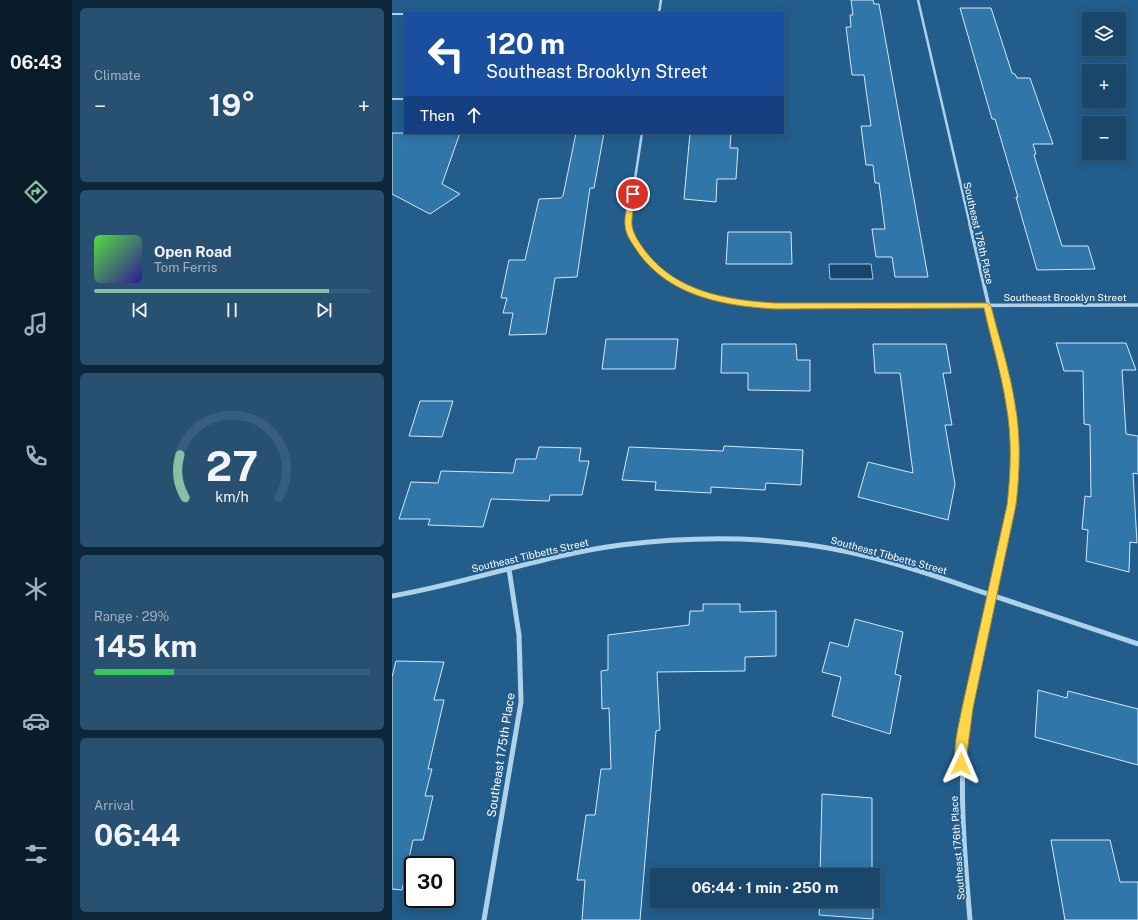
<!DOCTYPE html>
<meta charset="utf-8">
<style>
:root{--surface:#1a4669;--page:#275071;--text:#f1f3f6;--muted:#9fb1c0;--line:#385e7d;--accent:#8abfa5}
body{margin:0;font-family:"Public Sans",sans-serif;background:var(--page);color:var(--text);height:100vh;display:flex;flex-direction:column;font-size:15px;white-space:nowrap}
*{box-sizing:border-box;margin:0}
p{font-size:13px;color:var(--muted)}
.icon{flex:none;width:22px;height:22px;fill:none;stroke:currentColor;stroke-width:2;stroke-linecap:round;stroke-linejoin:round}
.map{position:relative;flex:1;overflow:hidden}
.details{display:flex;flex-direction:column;gap:8px;padding:8px;background:#0e263a;width:320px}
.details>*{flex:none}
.guide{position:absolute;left:12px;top:12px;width:380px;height:122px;border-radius:0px;box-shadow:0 2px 10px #0003,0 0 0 1px var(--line);background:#1a4fa0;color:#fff;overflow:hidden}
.controls{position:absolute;left:690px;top:12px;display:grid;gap:8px}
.controls a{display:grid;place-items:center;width:44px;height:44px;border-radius:0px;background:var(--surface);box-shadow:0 2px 10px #0003,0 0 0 1px var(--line);font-size:20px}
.speed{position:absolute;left:12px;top:856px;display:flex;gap:8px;font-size:20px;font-weight:700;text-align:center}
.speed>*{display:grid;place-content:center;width:52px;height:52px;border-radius:50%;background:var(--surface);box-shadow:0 2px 10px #0003,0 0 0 1px var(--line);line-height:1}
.speed .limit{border:2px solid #111;border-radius:6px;background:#fff;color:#111}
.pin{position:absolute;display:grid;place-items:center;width:34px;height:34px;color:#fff;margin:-17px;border:2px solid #fff;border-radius:50%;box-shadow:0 1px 4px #0007}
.me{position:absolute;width:44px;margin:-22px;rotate:1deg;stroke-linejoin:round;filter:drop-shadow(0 0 3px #0008)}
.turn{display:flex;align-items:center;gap:14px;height:84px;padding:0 16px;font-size:18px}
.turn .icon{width:52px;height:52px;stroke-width:2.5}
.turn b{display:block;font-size:28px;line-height:34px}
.then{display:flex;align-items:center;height:38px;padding:0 16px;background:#0003;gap:8px;font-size:15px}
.big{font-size:30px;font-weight:700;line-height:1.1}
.details .tile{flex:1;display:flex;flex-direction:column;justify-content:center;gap:6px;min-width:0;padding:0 14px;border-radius:6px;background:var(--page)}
.details .dial{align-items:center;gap:0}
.dial svg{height:104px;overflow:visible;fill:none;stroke:var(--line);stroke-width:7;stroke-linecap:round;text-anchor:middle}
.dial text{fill:var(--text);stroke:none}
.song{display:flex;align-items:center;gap:12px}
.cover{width:48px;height:48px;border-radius:6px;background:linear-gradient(135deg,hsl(110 70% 55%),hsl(250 70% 35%))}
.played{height:4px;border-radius:2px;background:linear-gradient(90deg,var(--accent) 85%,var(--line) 85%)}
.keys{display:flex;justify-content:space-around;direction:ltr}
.heat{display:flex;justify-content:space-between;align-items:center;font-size:22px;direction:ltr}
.charge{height:6px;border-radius:3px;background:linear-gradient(90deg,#34c759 29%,var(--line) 0)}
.trip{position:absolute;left:258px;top:868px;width:230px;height:40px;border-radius:0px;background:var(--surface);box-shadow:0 2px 10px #0003,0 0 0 1px var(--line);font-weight:700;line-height:40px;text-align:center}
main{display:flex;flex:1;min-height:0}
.menu{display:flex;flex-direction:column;width:72px;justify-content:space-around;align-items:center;background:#0a1c2a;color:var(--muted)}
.menu .icon{width:28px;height:28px}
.menu .active{color:var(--accent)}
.menu b{font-size:18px;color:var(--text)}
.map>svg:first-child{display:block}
.water{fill:#17456b;stroke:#a3ceec}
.building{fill:#3176a9;stroke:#d4e9f8}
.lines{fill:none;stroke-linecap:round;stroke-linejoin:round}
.lane{stroke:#afd2eb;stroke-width:2}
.street-far2{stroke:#afd2eb;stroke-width:2.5}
.street-far1{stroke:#afd2eb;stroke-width:3.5}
.street{stroke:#afd2eb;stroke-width:5}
.route{fill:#ffd54a;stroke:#a68a30}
.labels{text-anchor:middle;stroke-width:4;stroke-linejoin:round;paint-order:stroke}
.street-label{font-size:10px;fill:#fff;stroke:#225d8c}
.near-street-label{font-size:12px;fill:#fff;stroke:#225d8c}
</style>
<main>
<nav class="menu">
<b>06:43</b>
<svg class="icon active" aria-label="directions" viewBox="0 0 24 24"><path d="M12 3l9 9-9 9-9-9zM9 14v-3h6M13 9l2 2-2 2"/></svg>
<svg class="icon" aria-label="music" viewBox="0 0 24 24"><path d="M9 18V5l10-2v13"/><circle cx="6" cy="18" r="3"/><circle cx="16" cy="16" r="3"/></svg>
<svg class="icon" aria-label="phone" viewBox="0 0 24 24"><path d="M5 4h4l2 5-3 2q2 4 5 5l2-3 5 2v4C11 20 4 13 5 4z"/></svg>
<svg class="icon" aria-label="climate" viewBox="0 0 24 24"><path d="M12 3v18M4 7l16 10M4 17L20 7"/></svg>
<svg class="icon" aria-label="car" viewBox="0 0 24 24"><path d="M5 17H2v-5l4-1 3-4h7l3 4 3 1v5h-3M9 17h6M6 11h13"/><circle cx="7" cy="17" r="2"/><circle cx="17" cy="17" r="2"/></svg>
<svg class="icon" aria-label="filters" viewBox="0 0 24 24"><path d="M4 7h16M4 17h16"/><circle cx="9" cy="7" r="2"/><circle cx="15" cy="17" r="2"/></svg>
</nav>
<section class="details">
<div class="tile"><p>Climate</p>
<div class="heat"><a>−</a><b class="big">19°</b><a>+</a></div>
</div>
<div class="tile">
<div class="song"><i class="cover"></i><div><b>Open Road</b><p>Tom Ferris</p></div></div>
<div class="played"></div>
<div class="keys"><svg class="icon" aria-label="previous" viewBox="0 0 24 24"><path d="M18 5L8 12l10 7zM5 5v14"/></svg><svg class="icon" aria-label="pause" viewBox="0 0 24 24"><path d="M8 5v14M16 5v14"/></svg><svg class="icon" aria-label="next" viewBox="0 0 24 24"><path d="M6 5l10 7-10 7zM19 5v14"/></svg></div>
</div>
<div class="tile dial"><svg viewBox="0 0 100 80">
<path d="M14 69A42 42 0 1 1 86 69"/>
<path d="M14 69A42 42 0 0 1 10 36" stroke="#8abfa5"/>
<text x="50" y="56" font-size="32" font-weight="700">27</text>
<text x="50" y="72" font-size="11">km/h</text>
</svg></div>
<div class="tile"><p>Range · 29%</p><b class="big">145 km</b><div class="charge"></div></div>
<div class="tile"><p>Arrival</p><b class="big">06:44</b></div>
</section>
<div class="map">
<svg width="746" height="920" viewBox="0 0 746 920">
<rect width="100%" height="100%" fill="#225d8c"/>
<!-- water -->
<path class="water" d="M 437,264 L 479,264 L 481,279 L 438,279 Z"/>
<!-- building -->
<path class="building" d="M 459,0 L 481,0 L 482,4 L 487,4 L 536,277 L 503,277 L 500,257 L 484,257 L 480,229 L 493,229 L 487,183 L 483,183 L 481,165 L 474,165 L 469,126 L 479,126 L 472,75 L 460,75 L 454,27 L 459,27 L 458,15 L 461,15 Z
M 568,8 L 599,8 L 620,73 L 623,74 L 625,78 L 638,78 L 661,144 L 641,144 L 644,154 L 642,155 L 670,246 L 696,246 L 703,269 L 645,270 L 624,197 L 626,197 L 603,119 L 600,119 Z
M 0,133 L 68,133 L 50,184 L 68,194 L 38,214 L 0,194 Z
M 184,133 L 212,133 L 202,188 L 198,188 L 185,277 L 163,278 L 154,334 L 117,335 L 121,313 L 111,313 L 115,298 L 109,298 L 117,260 L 133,260 L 147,199 L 169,198 L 171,196 Z
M 298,133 L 339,133 L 338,148 L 346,148 L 344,179 L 325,179 L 324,202 L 292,199 Z
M 336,232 L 399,232 L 400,264 L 334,264 Z
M 214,339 L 286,339 L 283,369 L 210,369 Z
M 664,343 L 734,343 L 744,370 L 730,370 L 734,434 L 746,436 L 746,474 L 741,473 L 745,543 L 738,542 L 737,572 L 694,561 L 696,530 L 690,529 L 693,496 L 699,497 L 698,425 L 692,424 L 691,371 L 672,371 Z
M 330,344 L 404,344 L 405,360 L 418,360 L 418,391 L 356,390 L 356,373 L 329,373 Z
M 481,344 L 554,344 L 559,373 L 551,373 L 560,425 L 553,425 L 563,484 L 556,520 L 466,497 L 476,462 L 521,473 L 508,373 L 483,373 Z
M 28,401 L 61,401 L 50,437 L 17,436 Z
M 332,446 L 411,450 L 409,485 L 374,483 L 373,490 L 319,487 L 319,493 L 263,490 L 264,482 L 230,480 L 237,447 L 331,451 Z
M 147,447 L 189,448 L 187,461 L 197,461 L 190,495 L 158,495 L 157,501 L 99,499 L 91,527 L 36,525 L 38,519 L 7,519 L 19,482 L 46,483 L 49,471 L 121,473 L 124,459 L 144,459 Z
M 311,604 L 348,604 L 348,612 L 384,611 L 384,656 L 353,657 L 353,671 L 265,672 L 268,730 L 264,731 L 248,920 L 190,920 L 193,880 L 185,880 L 194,815 L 203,815 L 209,769 L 219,769 L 217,708 L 210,709 L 209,671 L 216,670 L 216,635 L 297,625 L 298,611 L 311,611 Z
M 463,619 L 511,632 L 503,674 L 509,676 L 498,734 L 440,716 L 449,677 L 430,672 L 438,642 L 456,647 Z
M 4,661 L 52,662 L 42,700 L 52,700 L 36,769 L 40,769 L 33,796 L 41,796 L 31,840 L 21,840 L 10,890 L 0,889 L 0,677 Z
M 646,690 L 675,698 L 676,691 L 746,709 L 746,765 L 643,737 Z
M 430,794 L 480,798 L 480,875 L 428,875 Z
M 659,840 L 718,840 L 728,882 L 746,882 L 746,920 L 673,920 Z
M 428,901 L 481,901 L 481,919 L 427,915 Z"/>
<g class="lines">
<!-- lane -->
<path class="lane" d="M 0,14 L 13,14
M 0,99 L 13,99"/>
<!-- street-far2 -->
<path class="street-far2" d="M 526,0 L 578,225
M 267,13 L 269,0
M 236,225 L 250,133"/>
<!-- street-far1 -->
<path class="street-far1" d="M 236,224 C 237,236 245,247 253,256 C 287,294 334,302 383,306 L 746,305
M 578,224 L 619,403 L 622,466 L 620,505 L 616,523"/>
<!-- street -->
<path class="street" d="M 0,596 C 77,583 151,555 229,545 C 303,536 379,536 452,551 C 496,560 539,574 581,589 C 636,607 691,626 746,644
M 92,920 L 129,702 L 127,635 L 117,569
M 578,920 C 572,849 566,779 575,708 L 616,522"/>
</g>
<!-- route -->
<path class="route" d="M 241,192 L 244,194 C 243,204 239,216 240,225 C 241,234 248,244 254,252 C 285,292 335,300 383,303 L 595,303 L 599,306 C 607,338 618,371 623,404 C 629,437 628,471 624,505 L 581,708 L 573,768 L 569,770 L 565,768 C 559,753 567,724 570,708 L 615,505 C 619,471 620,437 614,404 C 609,372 599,340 592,308 L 383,309 C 333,306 280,297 248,255 C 242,246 233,235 233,225 C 232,216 236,204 237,194 Z"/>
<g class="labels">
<!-- street labels -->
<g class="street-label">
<text transform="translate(587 233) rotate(77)" y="4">Southeast 176th Place</text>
<text x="673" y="301">Southeast Brooklyn Street</text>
<text transform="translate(138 555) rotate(-13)" y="4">Southeast Tibbetts Street</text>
<text transform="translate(497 555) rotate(15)" y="4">Southeast Tibbetts Street</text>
<text transform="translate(565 848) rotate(-94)" y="4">Southeast 176th Place</text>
</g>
<!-- near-street labels -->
<g class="near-street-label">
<text transform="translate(109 755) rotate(-81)" y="4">Southeast 175th Place</text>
</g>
</g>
</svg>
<div class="controls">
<a><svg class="icon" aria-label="layers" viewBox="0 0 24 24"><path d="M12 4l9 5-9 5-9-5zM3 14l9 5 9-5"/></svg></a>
<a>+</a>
<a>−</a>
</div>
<div class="speed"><div class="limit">30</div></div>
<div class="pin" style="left:241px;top:194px;background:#d93025"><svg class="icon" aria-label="arrive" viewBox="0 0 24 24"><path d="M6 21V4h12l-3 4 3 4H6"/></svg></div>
<svg class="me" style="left:569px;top:764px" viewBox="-20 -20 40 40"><path d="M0-17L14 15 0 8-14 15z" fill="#ffd54a" stroke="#fff" stroke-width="4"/></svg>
<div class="trip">06:44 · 1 min · 250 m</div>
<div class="guide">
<div class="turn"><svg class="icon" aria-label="left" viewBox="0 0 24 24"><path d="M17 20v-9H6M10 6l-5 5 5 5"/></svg><div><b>120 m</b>Southeast Brooklyn Street</div></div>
<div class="then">Then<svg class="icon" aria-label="ahead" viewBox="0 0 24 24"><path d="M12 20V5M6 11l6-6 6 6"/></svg></div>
</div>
</div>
</main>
